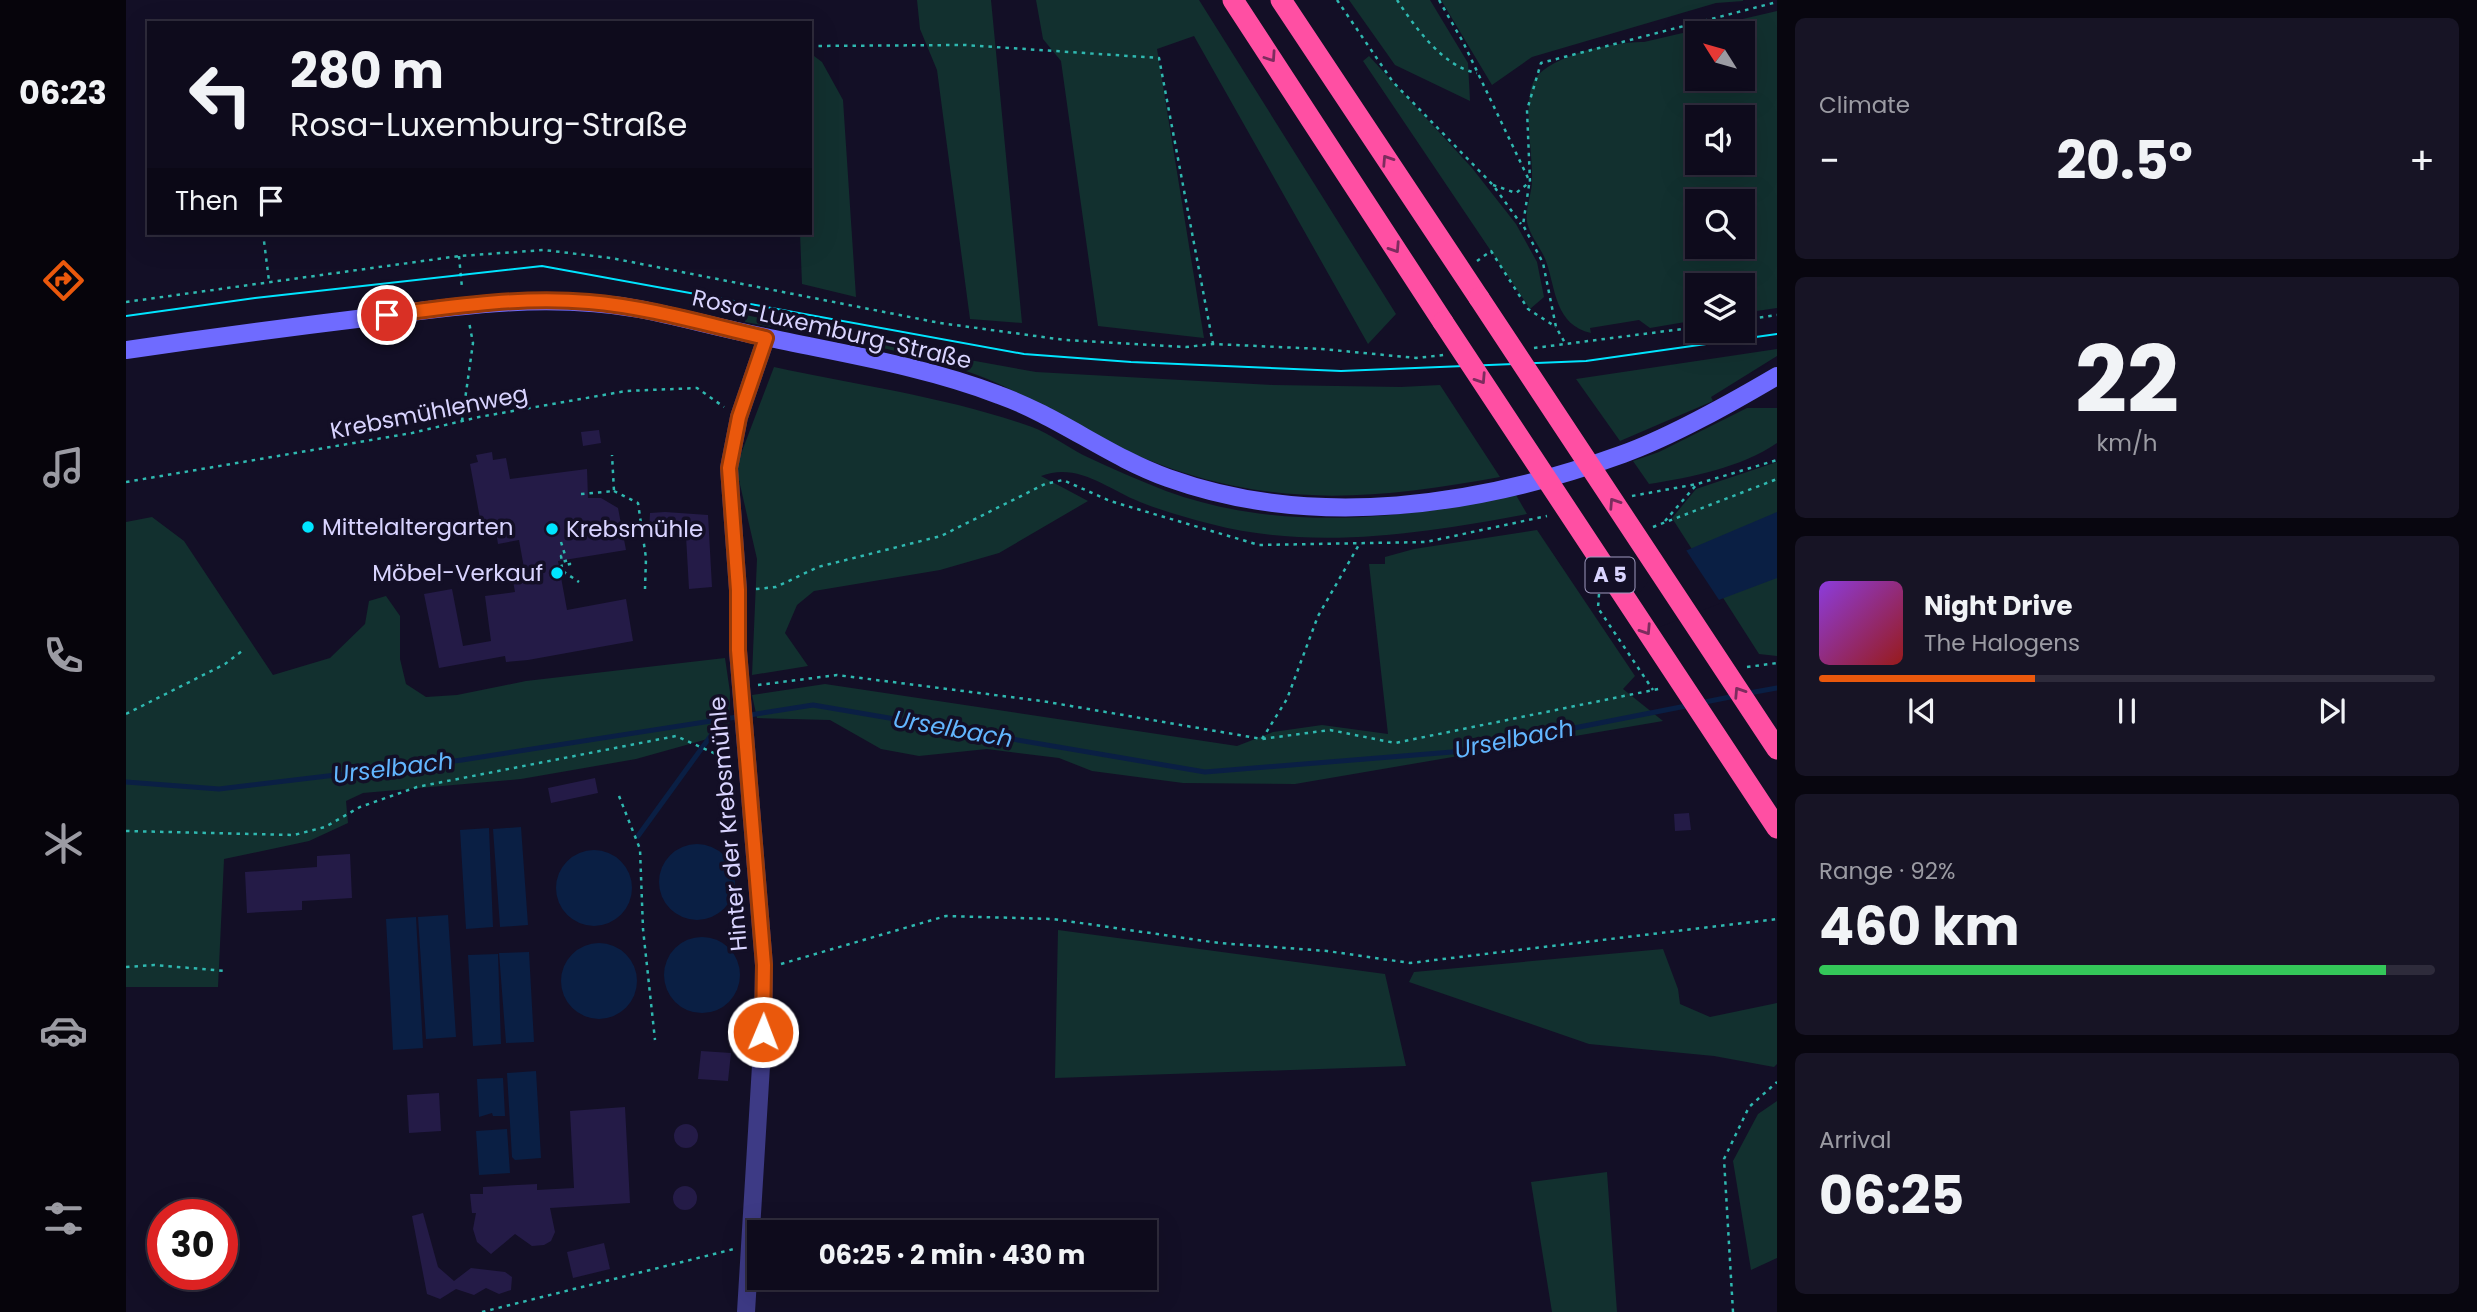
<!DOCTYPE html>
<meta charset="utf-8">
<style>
:root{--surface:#0e0b1c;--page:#171425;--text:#f1f3f6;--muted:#9b9ba3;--line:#2e2b3b;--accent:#ea580c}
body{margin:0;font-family:Poppins,sans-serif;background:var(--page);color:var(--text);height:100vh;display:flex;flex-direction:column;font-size:26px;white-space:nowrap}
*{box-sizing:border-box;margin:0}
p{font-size:23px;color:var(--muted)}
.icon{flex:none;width:38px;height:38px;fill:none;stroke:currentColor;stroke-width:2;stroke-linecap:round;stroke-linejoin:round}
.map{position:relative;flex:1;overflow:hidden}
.details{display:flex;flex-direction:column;gap:18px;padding:18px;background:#08060f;width:700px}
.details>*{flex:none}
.top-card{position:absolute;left:21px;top:21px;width:665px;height:214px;border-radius:0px;box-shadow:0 7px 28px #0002,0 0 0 2px var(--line);background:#0e0b1c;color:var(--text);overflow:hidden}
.needle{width:46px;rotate:307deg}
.tools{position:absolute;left:1559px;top:21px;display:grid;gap:14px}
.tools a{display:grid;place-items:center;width:70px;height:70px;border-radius:0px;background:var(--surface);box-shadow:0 7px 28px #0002,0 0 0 2px var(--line);font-size:35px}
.speed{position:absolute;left:21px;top:1199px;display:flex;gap:14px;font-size:35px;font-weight:700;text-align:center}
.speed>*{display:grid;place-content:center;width:91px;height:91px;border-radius:50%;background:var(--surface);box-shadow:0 7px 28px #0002,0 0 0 2px var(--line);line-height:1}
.speed .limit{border:10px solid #d22;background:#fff;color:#111}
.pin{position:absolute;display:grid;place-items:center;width:60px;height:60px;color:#fff;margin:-30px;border:4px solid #fff;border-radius:50%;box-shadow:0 2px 7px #0007}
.me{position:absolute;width:77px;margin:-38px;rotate:1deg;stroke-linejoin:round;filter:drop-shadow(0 0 5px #0008)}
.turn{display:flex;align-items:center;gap:24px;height:147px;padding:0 28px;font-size:32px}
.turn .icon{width:91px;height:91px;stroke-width:2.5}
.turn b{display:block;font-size:49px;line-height:60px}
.then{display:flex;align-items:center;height:66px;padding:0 28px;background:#0003;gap:14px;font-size:26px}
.big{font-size:52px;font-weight:700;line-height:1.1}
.details .widget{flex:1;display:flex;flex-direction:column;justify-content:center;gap:10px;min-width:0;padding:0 24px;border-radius:10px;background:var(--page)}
.details .dial{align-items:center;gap:0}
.dial b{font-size:91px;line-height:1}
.song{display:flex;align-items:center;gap:21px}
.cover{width:84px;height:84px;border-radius:10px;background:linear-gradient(135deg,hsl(270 70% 55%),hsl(0 70% 35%))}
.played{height:7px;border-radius:4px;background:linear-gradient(90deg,var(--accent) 35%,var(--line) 35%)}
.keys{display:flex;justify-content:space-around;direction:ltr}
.heat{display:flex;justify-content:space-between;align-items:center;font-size:38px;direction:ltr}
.charge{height:10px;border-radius:5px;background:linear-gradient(90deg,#34c759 92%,var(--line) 0)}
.trip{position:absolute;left:621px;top:1220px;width:410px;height:70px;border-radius:0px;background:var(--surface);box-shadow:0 7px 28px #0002,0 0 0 2px var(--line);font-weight:700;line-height:70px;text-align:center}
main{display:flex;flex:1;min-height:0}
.dock{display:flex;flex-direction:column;width:126px;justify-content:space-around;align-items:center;background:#06040b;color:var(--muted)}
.dock .icon{width:49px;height:49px}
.dock .selected{color:var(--accent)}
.dock b{font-size:32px;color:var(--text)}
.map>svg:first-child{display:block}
.green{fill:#12302f;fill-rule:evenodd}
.water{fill:#0a1f44}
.pier{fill:#130f26}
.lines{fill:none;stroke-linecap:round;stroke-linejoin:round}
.stream{stroke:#0a1f44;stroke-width:5}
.building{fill:#241b47}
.path{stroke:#2fb8b0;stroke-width:2.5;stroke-dasharray:3.5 5;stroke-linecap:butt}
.street{stroke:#3d3a85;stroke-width:18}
.secondary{stroke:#6f6bff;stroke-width:18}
.highway{stroke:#ff4fa3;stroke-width:21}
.tram{stroke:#00e5ff;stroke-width:2}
.highway-bridge{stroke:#ff4fa3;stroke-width:21}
.oneway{stroke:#7d2c5e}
.route-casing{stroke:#983908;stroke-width:18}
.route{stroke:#ea580c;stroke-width:12}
.poi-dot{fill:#00e5ff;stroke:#130f26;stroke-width:2.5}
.labels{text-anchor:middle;stroke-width:7;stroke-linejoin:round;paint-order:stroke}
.shield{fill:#130f26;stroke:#9e99be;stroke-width:2}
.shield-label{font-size:21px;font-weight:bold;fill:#d9d4ff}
.street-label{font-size:23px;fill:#d9d4ff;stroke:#130f26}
.poi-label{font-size:23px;fill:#d9d4ff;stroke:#130f26;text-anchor:start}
.water-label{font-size:24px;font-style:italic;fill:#62b6ff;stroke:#130f26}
</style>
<main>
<nav class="dock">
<b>06:23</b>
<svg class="icon selected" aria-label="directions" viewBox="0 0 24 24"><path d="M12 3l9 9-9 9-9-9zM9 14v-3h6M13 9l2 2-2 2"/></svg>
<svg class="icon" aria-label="music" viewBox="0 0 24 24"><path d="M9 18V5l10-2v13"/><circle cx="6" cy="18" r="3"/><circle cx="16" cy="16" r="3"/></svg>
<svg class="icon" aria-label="phone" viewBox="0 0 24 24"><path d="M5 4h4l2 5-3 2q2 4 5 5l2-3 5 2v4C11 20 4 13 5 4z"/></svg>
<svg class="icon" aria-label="climate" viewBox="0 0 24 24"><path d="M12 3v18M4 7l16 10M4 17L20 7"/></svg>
<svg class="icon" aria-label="car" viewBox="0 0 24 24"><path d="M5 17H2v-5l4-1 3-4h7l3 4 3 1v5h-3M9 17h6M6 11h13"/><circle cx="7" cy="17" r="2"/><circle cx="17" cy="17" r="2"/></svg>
<svg class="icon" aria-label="filters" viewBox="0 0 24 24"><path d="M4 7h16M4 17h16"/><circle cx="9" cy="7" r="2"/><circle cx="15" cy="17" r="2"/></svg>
</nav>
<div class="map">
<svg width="1651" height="1312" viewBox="0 0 1651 1312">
<rect width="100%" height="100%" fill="#130f26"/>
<!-- green -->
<path class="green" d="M 791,0 L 865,0 L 896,323 L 844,319 L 811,70 L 794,29 Z
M 910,0 L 1073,0 L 1270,314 L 1242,344 L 1068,36 L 1031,49 L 1078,338 L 972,326 L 935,61 L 917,39 Z
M 1223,0 L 1304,0 L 1342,63 L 1344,101 L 1269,65 Z
M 1315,0 L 1617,0 L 1617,1 L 1590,3 L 1406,57 L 1366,85 Z
M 1651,11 L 1651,308 L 1617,313 L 1617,285 L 1572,285 L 1571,320 L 1524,328 L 1513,320 L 1464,328 L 1465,333 C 1429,325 1430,290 1420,261 C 1415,248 1404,236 1401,222 C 1399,208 1406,194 1406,180 C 1407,154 1396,99 1409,79 C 1425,55 1489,41 1518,42 ZM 1572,33 L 1617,33 L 1617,79 L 1572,79 ZM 1572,117 L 1617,117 L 1617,163 L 1572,163 ZM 1572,201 L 1617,201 L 1617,247 L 1572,247 Z
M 684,53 L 696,62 L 717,100 L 730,297 L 676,284 L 674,233 L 684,233 Z
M 1243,56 L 1346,168 L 1390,224 L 1411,262 L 1418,297 L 1404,309 L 1237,61 Z
M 620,315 L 722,338 L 910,372 L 1147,385 L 1275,387 L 1314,385 L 1374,477 C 1232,503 1127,509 992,447 C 944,425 900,393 851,375 C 776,347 696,337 619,322 Z
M 1651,349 L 1651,356 L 1585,397 L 1587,401 L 1494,441 L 1450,379 Z
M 648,367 C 732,385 825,398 906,427 C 924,434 940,446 957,455 C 984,468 1012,480 1040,491 C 1152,532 1275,520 1390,495 L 1401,514 C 1299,533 1188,551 1085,524 C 1061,518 1037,511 1014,502 C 981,489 952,462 915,476 L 962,501 L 873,553 L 814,570 L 688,591 L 671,605 L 659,633 L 682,666 L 626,675 L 631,559 L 610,467 Z
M 1621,408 L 1651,408 L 1651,443 C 1614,468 1566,477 1523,484 L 1507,461 L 1533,452 Z
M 1651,462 L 1651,656 L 1633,654 L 1546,518 L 1570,489 Z
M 26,517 L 58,541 L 147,675 L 204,658 L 239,624 L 243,601 L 260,596 L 274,616 L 274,659 L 280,684 L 300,697 L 331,695 L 400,681 L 599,658 L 604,692 L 603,733 L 510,759 L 395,779 L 237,793 L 220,801 L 222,823 L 183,841 L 98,859 L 92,987 L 0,987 L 0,522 Z
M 1411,530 L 1509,676 L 1497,689 L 1537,721 L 1169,784 L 1057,783 L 966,771 L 933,758 L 861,749 L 793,756 L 755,749 L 704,720 L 631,718 L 626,695 L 699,684 L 1111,746 L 1147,732 L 1196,725 L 1262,734 L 1243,564 L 1259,564 L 1259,557 L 1288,549 Z
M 932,930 L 1259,974 L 1280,1066 L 929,1078 Z
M 1537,949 L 1552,989 L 1554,1004 L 1584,1017 L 1651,1003 L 1651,1064 L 1648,1067 L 1588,1056 L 1463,1044 L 1283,982 L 1288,972 Z
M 1651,1101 L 1651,1258 L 1625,1270 L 1607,1161 L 1632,1114 Z
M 1481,1172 L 1491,1312 L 1426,1312 L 1405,1182 Z"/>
<!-- water -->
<path class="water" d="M 1651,512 L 1651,578 L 1529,624 L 1545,557 Z
M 395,827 L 402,925 L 374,927 L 367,829 Z
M 363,828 L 367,927 L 340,929 L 334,830 Z
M533 882a38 38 0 1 1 76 0a38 38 0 1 1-76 0Z
M430 888a38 38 0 1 1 76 0a38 38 0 1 1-76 0Z
M 322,915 L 330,1037 L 300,1039 L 292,917 Z
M 290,917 L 297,1048 L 267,1050 L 260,919 Z
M538 975a38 38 0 1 1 76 0a38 38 0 1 1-76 0Z
M435 981a38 38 0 1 1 76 0a38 38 0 1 1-76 0Z
M 403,952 L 408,1042 L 380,1043 L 373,953 Z
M 372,954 L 375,1044 L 347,1046 L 342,955 Z
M 410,1071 L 415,1158 L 389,1160 L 386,1157 L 381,1073 Z
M 377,1078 L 379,1116 L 367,1116 L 366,1113 L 353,1117 L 351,1079 Z
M 381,1129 L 384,1173 L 353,1175 L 350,1131 Z"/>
<!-- pier -->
<path class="pier" d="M 1558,547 L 1595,603 L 1531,628 L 1506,603 L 1542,555 Z"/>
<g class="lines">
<!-- stream -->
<path class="stream" d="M 1623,693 L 1651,688
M 1574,703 L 1609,696
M 0,782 L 93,789 L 336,760 L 687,705 L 1079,772 L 1326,752 L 1565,705
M 512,836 L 597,719"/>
</g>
<!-- building -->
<path class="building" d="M 473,430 L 475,443 L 457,446 L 455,432 Z
M 366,452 L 367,460 L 380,458 L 384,479 L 461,469 L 462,498 L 475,498 L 492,508 L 500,550 L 432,561 L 441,610 L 500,599 L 507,641 L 402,660 L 380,662 L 379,656 L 313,668 L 298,594 L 326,589 L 337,646 L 365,641 L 359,596 L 389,592 L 385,570 L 398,568 L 393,540 L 372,544 L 370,532 L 357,535 L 344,464 L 352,462 L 350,455 Z
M 539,512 L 582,515 L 586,587 L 563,589 L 560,536 L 523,530 L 524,513 Z
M 469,778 L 472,793 L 425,803 L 422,788 Z
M 1563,813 L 1565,830 L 1549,831 L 1548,814 Z
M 224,854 L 226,898 L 176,901 L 176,910 L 121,913 L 119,872 L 191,867 L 191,856 Z
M 575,1051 L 605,1053 L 602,1081 L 572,1079 Z
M 313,1093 L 315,1131 L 283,1133 L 281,1095 Z
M 499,1107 L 504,1203 L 424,1208 L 429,1232 L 425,1241 L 418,1245 L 406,1246 L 389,1234 L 365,1254 L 351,1242 L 347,1229 L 350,1213 L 346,1213 L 344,1194 L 357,1194 L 357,1187 L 411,1184 L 411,1190 L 448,1188 L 444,1111 Z
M548 1136a12 12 0 1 1 24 0a12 12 0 1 1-24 0Z
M547 1198a12 12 0 1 1 24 0a12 12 0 1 1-24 0Z
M 297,1213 L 312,1267 L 328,1281 L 345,1268 L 379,1272 L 386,1277 L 385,1290 L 373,1294 L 360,1288 L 348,1295 L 330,1289 L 314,1299 L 301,1294 L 286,1216 Z
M 478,1243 L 484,1269 L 447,1278 L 441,1252 Z"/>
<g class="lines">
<!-- path -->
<path class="path" d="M 1211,0 L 1267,82 L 1367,185 L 1395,224
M 1271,0 C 1289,27 1317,67 1351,73
M 1313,0 L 1337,42 L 1402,178
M 684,46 L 839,45 L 1033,58 L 1087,344
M 1367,185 L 1390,193 L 1404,182 L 1401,110 L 1415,63 L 1651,2
M 1403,185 L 1397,225 L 1417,263 L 1430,327 L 1439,343
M 137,233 L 143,281
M 333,256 L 336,288
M 1351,261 L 1365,251 L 1402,309 L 1430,327
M 0,302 L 333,256 L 418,250 L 485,258 L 814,323 L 939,340 L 1060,347 L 1087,344 L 1196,349 L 1290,358 L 1318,355
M 1617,320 L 1651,315
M 1408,348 L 1572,327
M 336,421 L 347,343 L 343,322
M 0,482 L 286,433 L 353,417 L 500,391 L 571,388 L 598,407
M 488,491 L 512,503 L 520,558 L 519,589
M 455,494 L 488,491 L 486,455
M 1506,496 L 1571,484 L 1651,460
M 1539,521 L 1571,484
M 1527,527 L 1651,479
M 435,542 L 439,555 L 435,556 L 436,562 L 443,560 L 444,564 L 435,566 L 435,570 L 453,582
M 630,589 L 650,587 L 692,567 L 815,536 L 919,484 L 937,480 L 984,501 L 1133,545 L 1300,542 L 1421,516
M 1473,594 L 1472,608 L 1527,690
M 1621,667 L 1651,663
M 632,685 L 711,675 L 916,701 L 1136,739 L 1204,730 L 1269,743 L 1537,688
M 0,714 L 99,664 L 116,651
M 1136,739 L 1161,699 L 1192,616 L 1234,543
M 493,796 L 514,849 L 517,929 L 529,1040
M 0,831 L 168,835 L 199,827 L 234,807 L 291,787 L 550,736 L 603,760
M 655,964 L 820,916 L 927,919 L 1093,943 L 1201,951 L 1284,963 L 1651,919
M 0,967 L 28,965 L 100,971
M 356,1312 L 608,1249
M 1607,1312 L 1598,1159 L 1623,1107 L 1651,1082"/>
<!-- street -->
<path class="street" d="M 620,1312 L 637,1033 L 638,965 L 612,651 L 612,590 L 603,468 L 613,417 L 640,338"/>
<!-- secondary -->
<path class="secondary" d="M 0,350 C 82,338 165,327 247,317 C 336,305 424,293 513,309 C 555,317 597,329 639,337 C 718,354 797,366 873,395 C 932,416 983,457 1042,478 C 1189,531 1354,506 1497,454 C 1547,436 1605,403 1651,376"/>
<!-- highway -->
<path class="highway" d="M 1107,0 L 1317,322
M 1155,0 L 1353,298"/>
<!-- tram -->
<path class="tram" d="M 0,316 L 129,298 L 416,266 L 898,354 L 1005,362 L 1215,371 L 1460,361 L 1651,334"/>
<!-- highway-bridge -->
<path class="highway-bridge" d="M 1353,298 L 1651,749
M 1317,322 L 1651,828"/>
</g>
<!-- one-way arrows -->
<defs><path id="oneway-chevron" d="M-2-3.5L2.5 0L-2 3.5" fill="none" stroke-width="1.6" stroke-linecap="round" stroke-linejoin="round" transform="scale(1.75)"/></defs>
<g class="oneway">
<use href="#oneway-chevron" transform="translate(1145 57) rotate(56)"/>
<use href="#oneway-chevron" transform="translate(1261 160) rotate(-123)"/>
<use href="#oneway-chevron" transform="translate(1269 248) rotate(57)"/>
<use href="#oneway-chevron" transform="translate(1355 379) rotate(57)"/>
<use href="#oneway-chevron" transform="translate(1488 503) rotate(-123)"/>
<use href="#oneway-chevron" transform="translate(1520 630) rotate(57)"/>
<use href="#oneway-chevron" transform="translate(1613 692) rotate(-123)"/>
</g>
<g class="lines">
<!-- route casing -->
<g class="route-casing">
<path id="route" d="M 261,315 C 328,306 396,296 463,302 C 523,307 582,325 640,338 L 613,417 L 603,468 L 612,590 L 612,650 L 638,965 L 637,1032"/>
</g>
<!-- route -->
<use href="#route" class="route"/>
</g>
<!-- markers -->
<g class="poi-dot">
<circle cx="182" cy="527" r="7"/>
<circle cx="426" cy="529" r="7"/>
<circle cx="431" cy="573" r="7"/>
</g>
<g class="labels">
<!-- shield labels -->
<rect class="shield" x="1459.5" y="557.5" width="49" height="35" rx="5"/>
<g class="shield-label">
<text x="1484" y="582">A 5</text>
</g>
<!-- street labels -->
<g class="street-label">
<text transform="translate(706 329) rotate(13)" y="8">Rosa-Luxemburg-Straße</text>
<text transform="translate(303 412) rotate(-11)" y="8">Krebsmühlenweg</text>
<text transform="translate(602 824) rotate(-95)" y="8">Hinter der Krebsmühle</text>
</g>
<!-- poi labels -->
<g class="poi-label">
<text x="196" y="535">Mittelaltergarten</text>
<text x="440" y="537">Krebsmühle</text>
<text x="417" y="581" text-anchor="end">Möbel-Verkauf</text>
</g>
<!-- water labels -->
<g class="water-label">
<text transform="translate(827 729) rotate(10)" y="8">Urselbach</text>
<text transform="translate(1388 739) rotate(-11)" y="8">Urselbach</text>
<text transform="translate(267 768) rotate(-7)" y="8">Urselbach</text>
</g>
</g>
</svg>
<div class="tools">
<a><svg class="needle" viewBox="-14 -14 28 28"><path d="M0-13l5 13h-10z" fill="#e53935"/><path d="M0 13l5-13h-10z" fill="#9b9ba3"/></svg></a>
<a><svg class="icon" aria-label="sound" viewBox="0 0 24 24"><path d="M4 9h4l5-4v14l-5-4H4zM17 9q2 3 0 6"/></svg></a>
<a><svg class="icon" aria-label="search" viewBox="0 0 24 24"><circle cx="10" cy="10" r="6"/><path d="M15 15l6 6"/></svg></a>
<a><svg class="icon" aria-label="layers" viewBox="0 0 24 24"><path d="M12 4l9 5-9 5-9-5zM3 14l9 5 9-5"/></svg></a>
</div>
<div class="speed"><div class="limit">30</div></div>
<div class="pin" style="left:261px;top:315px;background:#d93025"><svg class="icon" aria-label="arrive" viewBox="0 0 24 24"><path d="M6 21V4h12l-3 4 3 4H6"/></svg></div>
<svg class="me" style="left:637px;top:1032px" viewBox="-20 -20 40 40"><circle r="17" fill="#ea580c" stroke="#fff" stroke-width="3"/><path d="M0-11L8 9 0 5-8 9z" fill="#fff"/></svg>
<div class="trip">06:25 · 2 min · 430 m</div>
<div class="top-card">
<div class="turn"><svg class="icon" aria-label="left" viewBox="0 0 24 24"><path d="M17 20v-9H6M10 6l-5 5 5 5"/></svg><div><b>280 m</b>Rosa-Luxemburg-Straße</div></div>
<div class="then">Then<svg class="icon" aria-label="arrive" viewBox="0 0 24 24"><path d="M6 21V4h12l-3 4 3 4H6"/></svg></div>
</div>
</div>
<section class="details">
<div class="widget"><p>Climate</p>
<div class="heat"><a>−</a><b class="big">20.5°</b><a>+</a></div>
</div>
<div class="widget dial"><b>22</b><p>km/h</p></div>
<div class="widget">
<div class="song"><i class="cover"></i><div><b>Night Drive</b><p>The Halogens</p></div></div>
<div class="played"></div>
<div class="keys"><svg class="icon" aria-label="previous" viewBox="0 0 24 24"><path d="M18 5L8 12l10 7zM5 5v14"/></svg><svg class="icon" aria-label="pause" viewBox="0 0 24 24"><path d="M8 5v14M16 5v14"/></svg><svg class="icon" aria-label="next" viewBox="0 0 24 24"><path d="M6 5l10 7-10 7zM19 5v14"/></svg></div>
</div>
<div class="widget"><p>Range · 92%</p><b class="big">460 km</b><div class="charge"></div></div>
<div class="widget"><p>Arrival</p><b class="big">06:25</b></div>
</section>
</main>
